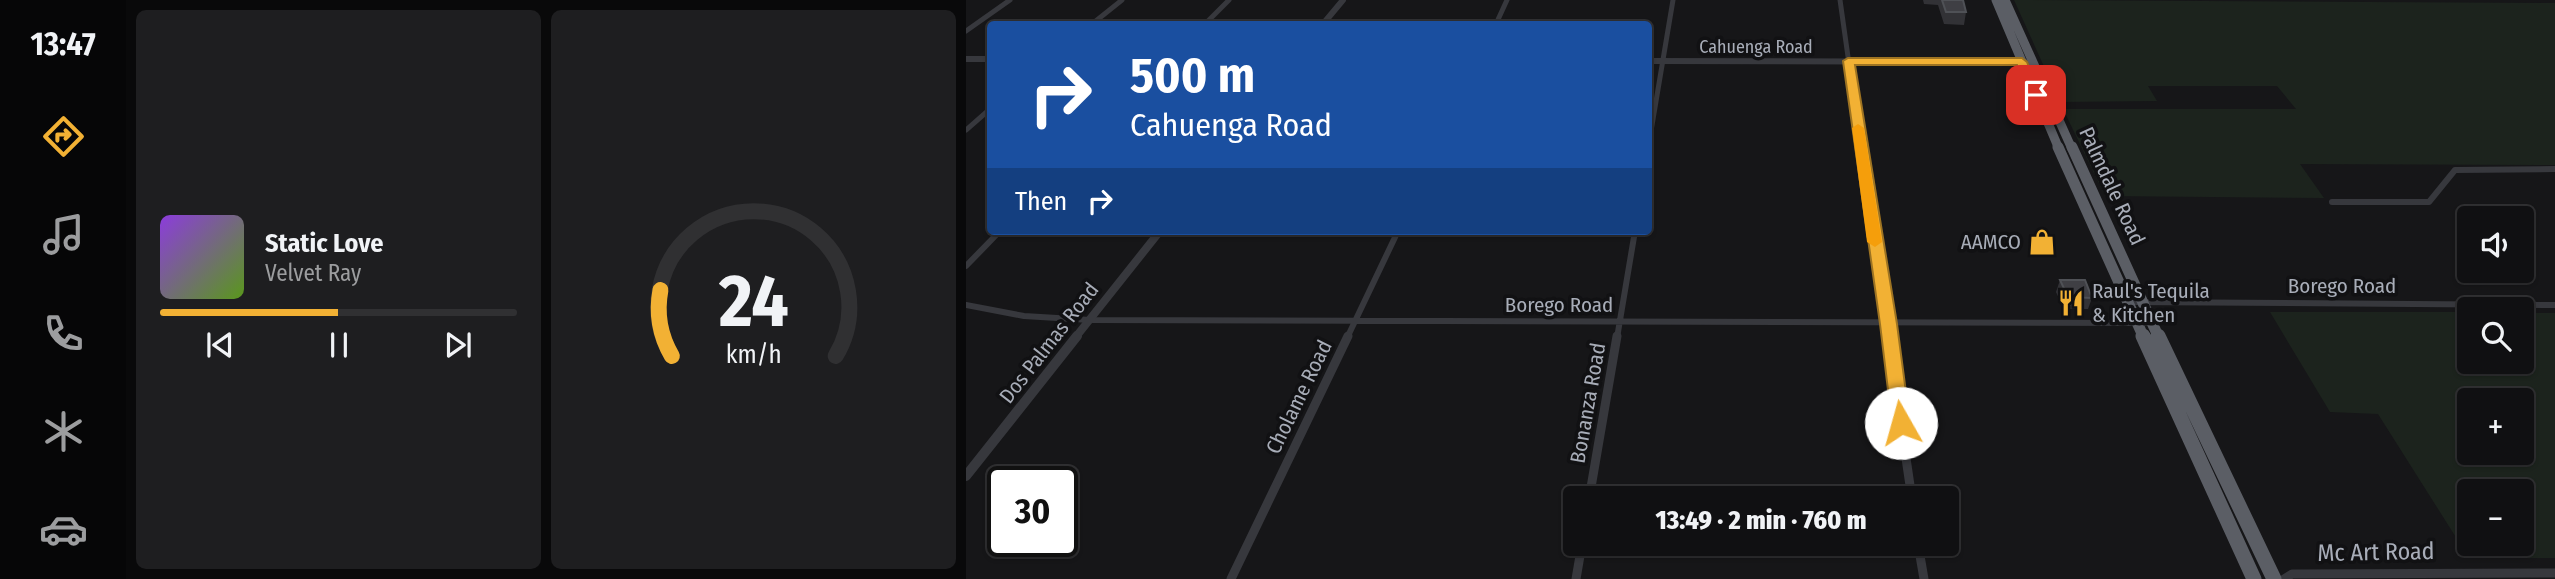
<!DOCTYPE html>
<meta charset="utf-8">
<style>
:root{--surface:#101012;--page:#1e1e20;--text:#f1f3f6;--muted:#9c9d9f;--line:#303032;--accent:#f2b134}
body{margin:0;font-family:"Fira Sans Condensed",sans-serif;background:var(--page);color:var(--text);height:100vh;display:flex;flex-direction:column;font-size:26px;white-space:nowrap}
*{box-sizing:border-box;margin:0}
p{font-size:23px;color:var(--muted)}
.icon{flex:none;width:38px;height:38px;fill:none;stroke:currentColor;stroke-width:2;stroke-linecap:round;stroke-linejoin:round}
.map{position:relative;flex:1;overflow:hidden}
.drawer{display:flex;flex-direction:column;gap:10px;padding:10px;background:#09090a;width:840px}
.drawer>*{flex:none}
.banner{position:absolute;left:21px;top:21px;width:665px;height:214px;border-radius:7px;box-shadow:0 2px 5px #0004,0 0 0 2px var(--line);background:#1a4fa0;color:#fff;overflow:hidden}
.controls{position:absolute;left:1491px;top:206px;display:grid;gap:14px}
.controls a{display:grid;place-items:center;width:77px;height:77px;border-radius:7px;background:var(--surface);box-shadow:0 2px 5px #0004,0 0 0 2px var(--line);font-size:35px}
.speed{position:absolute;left:21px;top:466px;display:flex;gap:14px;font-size:35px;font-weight:700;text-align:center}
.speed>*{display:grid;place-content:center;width:91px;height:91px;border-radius:50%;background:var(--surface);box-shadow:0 2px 5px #0004,0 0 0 2px var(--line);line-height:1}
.speed .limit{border:4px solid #111;border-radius:10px;background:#fff;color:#111}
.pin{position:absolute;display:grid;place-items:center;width:60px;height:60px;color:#fff;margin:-30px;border-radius:14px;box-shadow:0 4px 10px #0006}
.me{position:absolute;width:77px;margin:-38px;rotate:353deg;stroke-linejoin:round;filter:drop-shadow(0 0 5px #0008)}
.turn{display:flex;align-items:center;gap:24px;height:147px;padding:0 28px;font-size:32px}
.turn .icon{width:91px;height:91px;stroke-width:2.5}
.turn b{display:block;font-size:49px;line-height:60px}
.then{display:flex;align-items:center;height:66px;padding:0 28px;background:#0003;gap:14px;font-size:26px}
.drawer .tile{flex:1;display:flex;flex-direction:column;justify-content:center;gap:10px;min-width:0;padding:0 24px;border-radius:10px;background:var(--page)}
.drawer .dial{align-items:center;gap:0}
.dial svg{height:182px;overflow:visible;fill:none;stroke:var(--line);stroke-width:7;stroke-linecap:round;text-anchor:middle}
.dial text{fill:var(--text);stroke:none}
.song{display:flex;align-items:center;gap:21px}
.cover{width:84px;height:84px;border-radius:10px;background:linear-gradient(135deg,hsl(270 70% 55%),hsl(90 70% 35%))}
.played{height:7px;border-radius:4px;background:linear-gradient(90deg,var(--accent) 50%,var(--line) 50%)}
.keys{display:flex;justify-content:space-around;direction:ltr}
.drawer .tiles{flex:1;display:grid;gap:10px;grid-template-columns:repeat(2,1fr)}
.trip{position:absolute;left:597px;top:486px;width:396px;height:70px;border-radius:7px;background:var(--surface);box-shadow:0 2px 5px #0004,0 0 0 2px var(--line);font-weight:800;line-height:70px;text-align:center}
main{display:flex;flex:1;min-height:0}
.tabs{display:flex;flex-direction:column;width:126px;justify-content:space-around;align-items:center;background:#060607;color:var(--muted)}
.tabs .icon{width:49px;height:49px}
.tabs .active{color:var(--accent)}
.tabs b{font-size:32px;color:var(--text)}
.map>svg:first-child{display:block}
.green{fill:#1c231d;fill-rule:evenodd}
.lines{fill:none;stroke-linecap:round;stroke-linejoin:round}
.minor-far2{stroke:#37383d;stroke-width:5}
.minor-far1{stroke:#37383d;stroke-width:6}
.minor{stroke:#37383d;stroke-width:9}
.tertiary-far2{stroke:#37383d;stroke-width:6}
.tertiary-far1{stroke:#37383d;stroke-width:8}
.tertiary{stroke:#37383d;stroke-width:10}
.trunk-far2{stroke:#5b5e65;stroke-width:9}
.trunk-far1{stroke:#5b5e65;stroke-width:11}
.trunk{stroke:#5b5e65;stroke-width:15}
.wall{fill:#323236}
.building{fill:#3f3f44;stroke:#4f5156;stroke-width:2}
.route{fill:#f2b134;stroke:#9d7322;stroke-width:2}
.slow{fill:#f59e0b}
.labels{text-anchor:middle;stroke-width:7;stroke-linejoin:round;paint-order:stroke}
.far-street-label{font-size:18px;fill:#a8adb8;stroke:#111113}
.street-label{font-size:21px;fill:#a8adb8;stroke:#111113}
.poi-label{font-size:21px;fill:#a8adb8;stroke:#111113;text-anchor:end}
.near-street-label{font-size:24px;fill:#a8adb8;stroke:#111113}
</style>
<main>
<nav class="tabs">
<b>13:47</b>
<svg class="icon active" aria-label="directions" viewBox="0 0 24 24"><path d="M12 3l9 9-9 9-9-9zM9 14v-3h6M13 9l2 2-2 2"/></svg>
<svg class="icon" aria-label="music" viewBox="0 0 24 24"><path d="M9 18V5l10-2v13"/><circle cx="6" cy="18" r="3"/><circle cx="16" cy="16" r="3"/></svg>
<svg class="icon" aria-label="phone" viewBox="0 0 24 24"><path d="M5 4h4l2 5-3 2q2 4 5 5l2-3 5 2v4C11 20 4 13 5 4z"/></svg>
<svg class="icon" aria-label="climate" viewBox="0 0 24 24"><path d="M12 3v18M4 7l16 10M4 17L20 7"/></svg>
<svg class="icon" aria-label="car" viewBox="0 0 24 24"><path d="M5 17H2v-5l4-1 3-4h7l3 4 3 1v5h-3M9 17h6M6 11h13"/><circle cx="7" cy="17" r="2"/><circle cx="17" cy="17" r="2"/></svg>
</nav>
<section class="drawer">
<div class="tiles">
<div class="tile">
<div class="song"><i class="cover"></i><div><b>Static Love</b><p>Velvet Ray</p></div></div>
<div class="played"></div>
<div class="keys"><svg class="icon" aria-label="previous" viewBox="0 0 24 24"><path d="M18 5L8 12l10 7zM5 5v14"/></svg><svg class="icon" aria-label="pause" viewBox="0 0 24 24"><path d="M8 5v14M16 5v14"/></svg><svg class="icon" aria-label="next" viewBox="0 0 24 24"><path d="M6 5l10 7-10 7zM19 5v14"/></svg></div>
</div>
<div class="tile dial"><svg viewBox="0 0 100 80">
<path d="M14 69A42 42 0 1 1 86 69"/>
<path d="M14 69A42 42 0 0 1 9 40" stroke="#f2b134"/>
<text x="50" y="56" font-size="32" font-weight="700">24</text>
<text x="50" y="72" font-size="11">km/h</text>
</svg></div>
</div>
</section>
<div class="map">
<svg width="1589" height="579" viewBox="0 0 1589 579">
<rect width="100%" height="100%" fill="#161618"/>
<!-- green -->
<path class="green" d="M 1048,0 L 1589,3 L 1589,165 L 1334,164 L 1358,198 L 1139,196 L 1097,109 L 1330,109 L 1311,86 L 1182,86 L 1191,101 L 1094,102 Z
M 1304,312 L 1503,312 L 1503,362 L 1556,362 L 1556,313 L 1589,313 L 1589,558 L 1503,558 L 1412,414 L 1364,412 ZM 1503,401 L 1556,401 L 1556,453 L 1503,453 ZM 1503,492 L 1556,492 L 1556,544 L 1503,544 Z"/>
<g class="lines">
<!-- minor-far2 -->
<path class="minor-far2" d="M 874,0 L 895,149
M 126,24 L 156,0
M 239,24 L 263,0
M 530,24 L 541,0
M 0,31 L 44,0
M 0,130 L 24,109
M 682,149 L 707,0"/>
<!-- minor-far1 -->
<path class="minor-far1" d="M 895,147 L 923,338
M 682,150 L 683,147
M 1366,202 L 1463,202 L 1489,170 L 1589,169
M 0,266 L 34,231
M 1162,302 L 1589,305
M 0,305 L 58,316 L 124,320 L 1187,323
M 381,338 L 432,231
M 651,338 L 669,231"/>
<!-- minor -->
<path class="minor" d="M 922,336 L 946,499
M 623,499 L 651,336
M 952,544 L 958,579
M 265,579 L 382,336
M 610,579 L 616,544
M 1318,579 L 1326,574 L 1589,573"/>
<!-- tertiary-far2 -->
<path class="tertiary-far2" d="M 357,24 L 377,0
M 0,59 L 24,59
M 682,61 L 1062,62"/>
<!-- tertiary-far1 -->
<path class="tertiary-far1" d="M 109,338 L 194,231"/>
<!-- tertiary -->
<path class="tertiary" d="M 0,476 L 111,336"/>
<!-- trunk-far2 -->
<path class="trunk-far2" d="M 1030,0 L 1093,149
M 1039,0 L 1106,149"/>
<!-- trunk-far1 -->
<path class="trunk-far1" d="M 1092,147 L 1178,338
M 1106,147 L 1193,338"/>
<!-- trunk -->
<path class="trunk" d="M 1177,336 L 1288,579
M 1192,336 L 1308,579"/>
</g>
<!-- wall -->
<path class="wall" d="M 957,0 L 997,0 L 1000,12 L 998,25 L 978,24 L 972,5 L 958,4 Z
M 1094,280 L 1126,298 L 1122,309 L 1098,309 L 1090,292 Z"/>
<!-- building -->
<path class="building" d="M 976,0 L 997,0 L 1000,12 L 980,12 Z
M 1094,280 L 1119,280 L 1126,298 L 1102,297 Z"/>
<!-- route -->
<path class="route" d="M 882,58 L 1056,58 L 1061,62 L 1076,95 L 1066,97 L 1051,65 L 889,65 L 931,324 L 944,423 L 941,429 L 935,431 L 928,429 L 926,423 L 914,324 L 877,61 Z"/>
<!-- slow -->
<path class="slow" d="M 892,124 L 898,128 L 916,242 L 909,247 L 901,242 L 886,128 Z"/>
<!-- icons -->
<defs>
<g id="shop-bare" transform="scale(2.1)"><path d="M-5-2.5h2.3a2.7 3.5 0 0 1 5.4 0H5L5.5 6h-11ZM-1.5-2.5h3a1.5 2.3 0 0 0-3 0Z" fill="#f2b134" stroke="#111113" stroke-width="2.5" paint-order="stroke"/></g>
<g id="restaurant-bare" transform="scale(2.1)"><path d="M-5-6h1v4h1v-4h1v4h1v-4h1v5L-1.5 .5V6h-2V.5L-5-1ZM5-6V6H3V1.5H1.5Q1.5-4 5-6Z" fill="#f2b134" stroke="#111113" stroke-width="2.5" paint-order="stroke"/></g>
</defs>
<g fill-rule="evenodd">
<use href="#shop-bare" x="1076" y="242"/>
<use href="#restaurant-bare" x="1105" y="303"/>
</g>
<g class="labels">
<!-- far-street labels -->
<g class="far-street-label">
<text x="790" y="53">Cahuenga Road</text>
</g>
<!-- street labels -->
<g class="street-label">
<text transform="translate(1146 186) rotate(65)" y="7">Palmdale Road</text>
<text x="1376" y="293">Borego Road</text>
<text x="593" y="312">Borego Road</text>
<text transform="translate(83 343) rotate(-52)" y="7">Dos Palmas Road</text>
<text transform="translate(333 397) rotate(-64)" y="7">Cholame Road</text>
<text transform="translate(622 403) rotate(-80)" y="7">Bonanza Road</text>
</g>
<!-- poi labels -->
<g class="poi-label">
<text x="1055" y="249">AAMCO</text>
<text x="1126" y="298" text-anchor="start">Raul's Tequila<tspan x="1126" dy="24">&amp; Kitchen</tspan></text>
</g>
<!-- near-street labels -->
<g class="near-street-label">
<text transform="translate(1410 552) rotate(-1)" y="8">Mc Art Road</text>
</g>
</g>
</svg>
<div class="controls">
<a><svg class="icon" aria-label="sound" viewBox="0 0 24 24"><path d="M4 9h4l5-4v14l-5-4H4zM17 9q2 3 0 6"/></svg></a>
<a><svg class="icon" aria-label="search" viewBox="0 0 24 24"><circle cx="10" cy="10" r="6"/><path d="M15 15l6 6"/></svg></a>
<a>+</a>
<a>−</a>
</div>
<div class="speed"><div class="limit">30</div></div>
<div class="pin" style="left:1070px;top:95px;background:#d93025"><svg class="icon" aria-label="arrive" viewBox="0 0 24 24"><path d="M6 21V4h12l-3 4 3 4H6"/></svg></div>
<svg class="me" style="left:935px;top:423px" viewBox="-20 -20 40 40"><circle r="19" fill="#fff"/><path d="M0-13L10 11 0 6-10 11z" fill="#f2b134"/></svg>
<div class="trip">13:49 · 2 min · 760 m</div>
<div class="banner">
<div class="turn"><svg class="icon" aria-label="right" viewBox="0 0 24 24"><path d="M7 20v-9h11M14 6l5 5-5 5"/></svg><div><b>500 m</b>Cahuenga Road</div></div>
<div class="then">Then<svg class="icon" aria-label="right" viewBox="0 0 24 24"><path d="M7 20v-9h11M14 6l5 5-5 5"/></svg></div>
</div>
</div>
</main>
